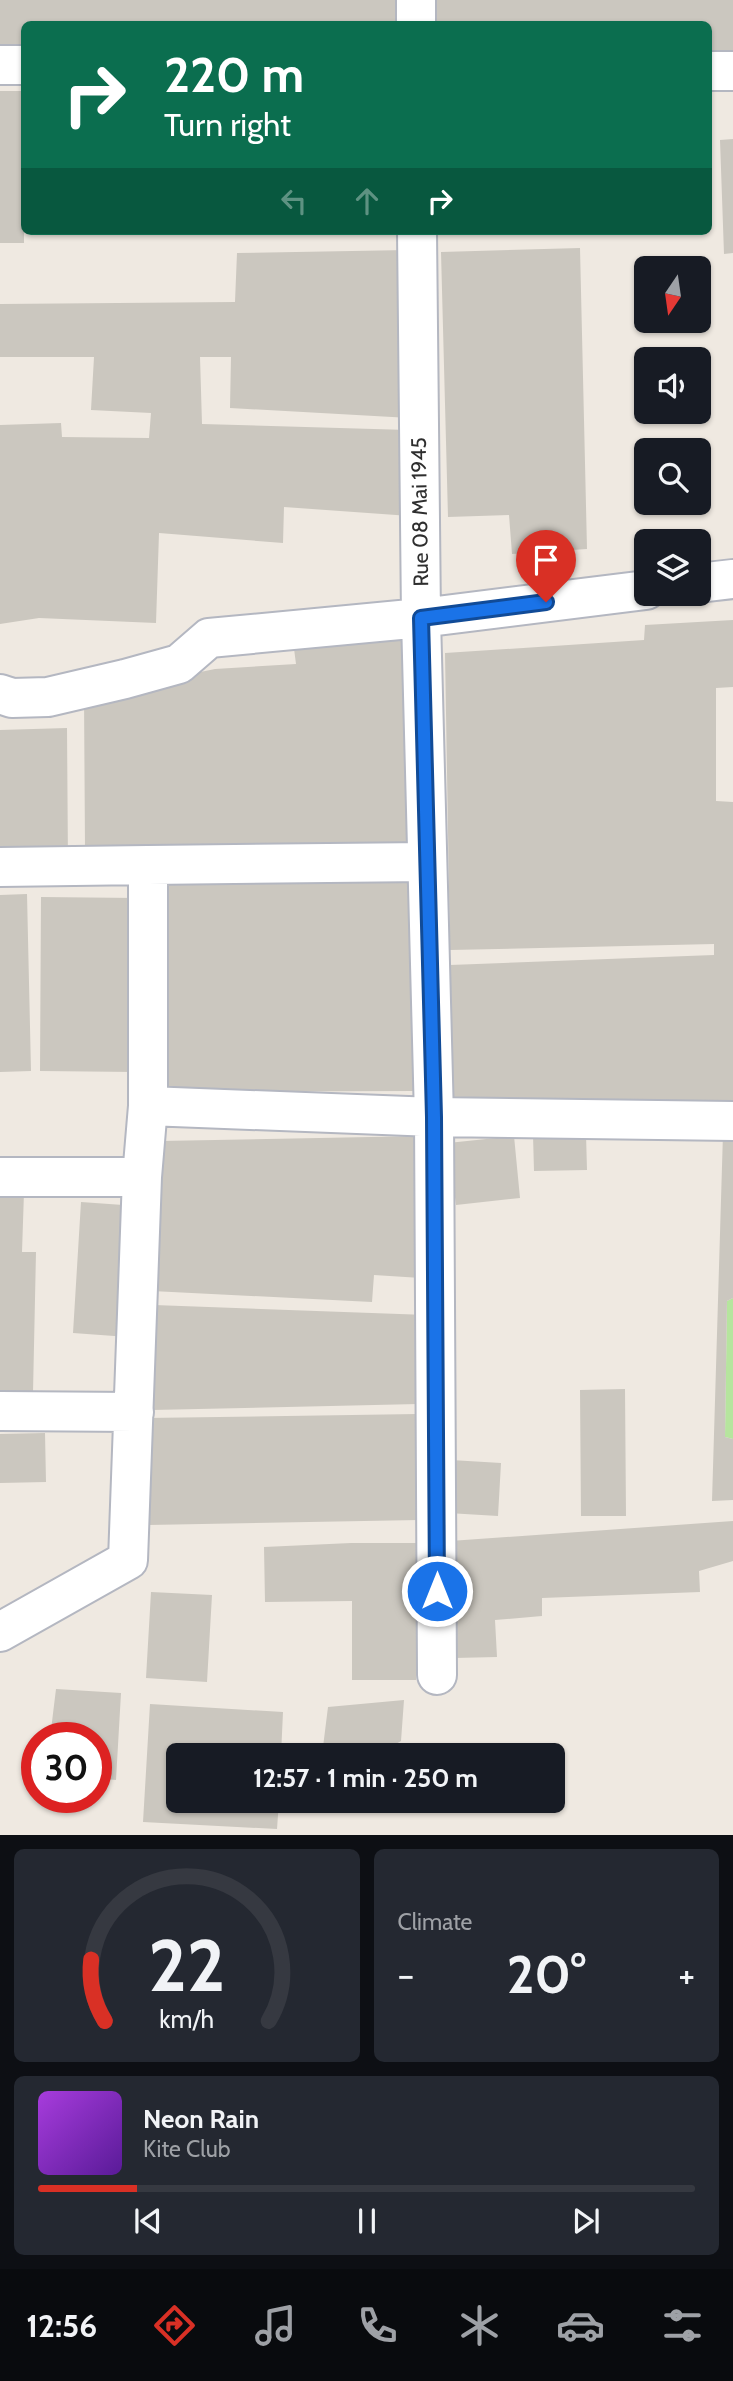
<!DOCTYPE html>
<meta charset="utf-8">
<style>
:root{--surface:#171b24;--page:#242831;--text:#f1f3f6;--muted:#9ea1a6;--line:#363941;--accent:#d93025}
body{margin:0;font-family:Cabin,sans-serif;background:var(--page);color:var(--text);height:100vh;display:flex;flex-direction:column;font-size:26px;white-space:nowrap}
*{box-sizing:border-box;margin:0}
p{font-size:23px;color:var(--muted)}
.icon{flex:none;width:38px;height:38px;fill:none;stroke:currentColor;stroke-width:2;stroke-linecap:round;stroke-linejoin:round}
.map{position:relative;height:1835px;overflow:hidden}
.panel{display:flex;flex-direction:column;gap:14px;padding:14px;background:#0d0f14;flex:1}
.panel>*{flex:none}
.banner{position:absolute;left:21px;top:21px;width:691px;height:214px;border-radius:10px;box-shadow:0 2px 5px #0004;background:#0b6e4f;color:#fff;overflow:hidden}
.needle{width:46px;rotate:193deg}
.buttons{position:absolute;left:634px;top:256px;display:grid;gap:14px}
.buttons a{display:grid;place-items:center;width:77px;height:77px;border-radius:10px;background:var(--surface);box-shadow:0 2px 5px #0004;font-size:35px}
.speed{position:absolute;left:21px;top:1722px;display:flex;gap:14px;font-size:35px;font-weight:700;text-align:center}
.speed>*{display:grid;place-content:center;width:91px;height:91px;border-radius:50%;background:var(--surface);box-shadow:0 2px 5px #0004;line-height:1}
.speed .limit{border:10px solid #d22;background:#fff;color:#111}
.pin{position:absolute;display:grid;place-items:center;width:60px;height:60px;color:#fff;margin:-72px -30px;border-radius:50% 50% 50% 0;rotate:-45deg;box-shadow:0 0 7px #0007}
.pin .icon{rotate:45deg}
.me{position:absolute;width:77px;margin:-38px;rotate:0deg;stroke-linejoin:round;filter:drop-shadow(0 0 5px #0008)}
.turn{display:flex;align-items:center;gap:24px;height:147px;padding:0 28px;font-size:32px}
.turn .icon{width:91px;height:91px;stroke-width:2.5}
.turn b{display:block;font-size:49px;line-height:60px}
.lanes{display:flex;align-items:center;height:66px;padding:0 28px;background:#0003;justify-content:center;gap:35px;direction:ltr}
.lanes .off{opacity:.35}
.big{font-size:52px;font-weight:700;line-height:1.1}
.panel .widget{flex:1;display:flex;flex-direction:column;justify-content:center;gap:10px;min-width:0;padding:0 24px;border-radius:10px;background:var(--page)}
.panel .dial{align-items:center;gap:0}
.dial svg{height:182px;overflow:visible;fill:none;stroke:var(--line);stroke-width:7;stroke-linecap:round;text-anchor:middle}
.dial text{fill:var(--text);stroke:none}
.song{display:flex;align-items:center;gap:21px}
.cover{width:84px;height:84px;border-radius:10px;background:linear-gradient(135deg,hsl(280 70% 55%),hsl(270 70% 35%))}
.played{height:7px;border-radius:4px;background:linear-gradient(90deg,var(--accent) 15%,var(--line) 15%)}
.keys{display:flex;justify-content:space-around;direction:ltr}
.heat{display:flex;justify-content:space-between;align-items:center;font-size:38px;direction:ltr}
.panel .tiles{flex:1;display:grid;gap:14px;grid-template-columns:1fr 1fr}
.widget:last-child{grid-column:span 2}
.trip{position:absolute;left:166px;top:1743px;width:399px;height:70px;border-radius:10px;background:var(--surface);box-shadow:0 2px 5px #0004;font-weight:700;line-height:70px;text-align:center}
.menu{display:flex;height:112px;justify-content:space-around;align-items:center;background:#090b0e;color:var(--muted)}
.menu .icon{width:49px;height:49px}
.menu .on{color:var(--accent)}
.menu b{font-size:32px;color:var(--text)}
.map>svg:first-child{display:block}
.green{fill:#b6e59e}
.building{fill:#cbc7bf}
.lines{fill:none;stroke-linecap:round;stroke-linejoin:round}
.minor-casing{stroke:#b4b7c1;stroke-width:42}
.minor{stroke:#fff;stroke-width:38}
.route-casing{stroke:#114b97;stroke-width:18}
.route{stroke:#1a73e8;stroke-width:12}
.labels{text-anchor:middle;stroke-width:5;stroke-linejoin:round;paint-order:stroke}
.street-label{font-size:21px;fill:#2e2e2e;stroke:#fff}
</style>
<div class="map">
<svg width="733" height="1835" viewBox="0 0 733 1835">
<rect width="100%" height="100%" fill="#efe9e1"/>
<!-- green -->
<path class="green" d="M 733,1298 L 733,1439 L 725,1437 L 727,1301 Z"/>
<!-- building -->
<path class="building" d="M 0,0 L 398,0 L 397,24 L 24,24 L 24,50 L 0,51 Z
M 434,0 L 733,0 L 733,57 L 709,57 L 709,24 L 434,24 Z
M 0,91 L 24,91 L 24,243 L 0,243 Z
M 733,139 L 733,253 L 724,254 L 720,140 Z
M 580,248 L 587,549 L 512,554 L 509,515 L 448,517 L 441,252 Z
M 408,250 L 410,418 L 230,408 L 231,357 L 200,357 L 202,424 L 408,430 L 410,516 L 284,507 L 283,543 L 159,533 L 156,623 L 39,618 L 0,624 L 0,425 L 61,423 L 62,437 L 149,438 L 151,413 L 91,410 L 94,357 L 0,357 L 0,304 L 235,302 L 237,253 Z
M 733,620 L 733,687 L 716,688 L 716,801 L 733,802 L 733,1113 L 448,1115 L 450,965 L 714,955 L 714,944 L 450,950 L 445,653 L 644,640 L 645,625 Z
M 411,633 L 415,853 L 85,848 L 84,696 L 215,669 L 296,664 L 293,641 Z
M 67,728 L 68,865 L 0,866 L 0,730 Z
M 414,869 L 415,1091 L 156,1092 L 161,871 Z
M 27,894 L 31,1071 L 0,1072 L 0,895 Z
M 41,897 L 137,898 L 135,1072 L 40,1071 Z
M 723,1133 L 733,1134 L 733,1298 L 727,1301 L 725,1437 L 733,1439 L 733,1500 L 712,1501 Z
M 586,1134 L 587,1170 L 534,1171 L 533,1135 Z
M 423,1136 L 421,1278 L 374,1275 L 372,1302 L 152,1291 L 160,1141 Z
M 514,1136 L 520,1198 L 456,1205 L 448,1143 Z
M 0,1191 L 24,1192 L 22,1252 L 36,1252 L 33,1393 L 0,1392 Z
M 81,1202 L 137,1206 L 128,1337 L 73,1333 Z
M 154,1305 L 427,1315 L 418,1404 L 152,1410 Z
M 625,1389 L 626,1516 L 581,1516 L 580,1390 Z
M 417,1414 L 419,1520 L 148,1525 L 146,1418 Z
M 45,1433 L 46,1482 L 0,1483 L 0,1434 Z
M 451,1460 L 501,1463 L 498,1516 L 448,1513 Z
M 733,1521 L 733,1561 L 699,1571 L 700,1592 L 542,1598 L 542,1616 L 495,1620 L 497,1657 L 454,1658 L 450,1541 Z
M 351,1543 L 421,1543 L 421,1600 L 416,1601 L 416,1680 L 352,1680 L 352,1601 L 265,1602 L 264,1547 Z
M 151,1592 L 212,1595 L 207,1682 L 146,1678 Z
M 56,1689 L 121,1693 L 116,1780 L 96,1778 L 96,1738 L 50,1738 Z
M 404,1700 L 401,1741 L 377,1755 L 322,1755 L 328,1707 Z
M 150,1704 L 283,1712 L 281,1755 L 178,1755 L 178,1801 L 279,1801 L 277,1829 L 143,1822 Z"/>
<g class="lines">
<!-- minor casing -->
<g class="minor-casing">
<path id="minor" d="M 416,0 L 416,24
M 0,65 L 24,65
M 709,71 L 733,71
M 417,231 L 421,618 L 434,1117 L 437,1675
M 698,583 L 733,579
M 0,694 L 12,698 L 48,697 L 125,679 L 179,664 L 209,638 L 421,618 L 646,590
M 148,865 L 427,862
M 0,867 L 148,865 L 148,1106
M 0,1177 L 142,1177 L 148,1106 L 434,1117 L 733,1121
M 0,1411 L 134,1412
M 0,1632 L 128,1560 L 142,1177"/>
</g>
<!-- minor -->
<use href="#minor" class="minor"/>
</g>
<g class="lines">
<!-- route casing -->
<g class="route-casing">
<path id="route" d="M 437,1591 L 434,1117 L 421,618 L 546,602"/>
</g>
<!-- route -->
<use href="#route" class="route"/>
</g>
<g class="labels">
<!-- street labels -->
<g class="street-label">
<text transform="translate(420 512) rotate(-91)" y="7">Rue 08 Mai 1945</text>
</g>
</g>
</svg>
<div class="buttons">
<a><svg class="needle" viewBox="-14 -14 28 28"><path d="M0-13l5 13h-10z" fill="#e53935"/><path d="M0 13l5-13h-10z" fill="#9ea1a6"/></svg></a>
<a><svg class="icon" aria-label="sound" viewBox="0 0 24 24"><path d="M4 9h4l5-4v14l-5-4H4zM17 9q2 3 0 6"/></svg></a>
<a><svg class="icon" aria-label="search" viewBox="0 0 24 24"><circle cx="10" cy="10" r="6"/><path d="M15 15l6 6"/></svg></a>
<a><svg class="icon" aria-label="layers" viewBox="0 0 24 24"><path d="M12 4l9 5-9 5-9-5zM3 14l9 5 9-5"/></svg></a>
</div>
<div class="speed"><div class="limit">30</div></div>
<div class="pin" style="left:546px;top:602px;background:#d93025"><svg class="icon" aria-label="arrive" viewBox="0 0 24 24"><path d="M6 21V4h12l-3 4 3 4H6"/></svg></div>
<svg class="me" style="left:437px;top:1591px" viewBox="-20 -20 40 40"><circle r="17" fill="#1a73e8" stroke="#fff" stroke-width="3"/><path d="M0-11L8 9 0 5-8 9z" fill="#fff"/></svg>
<div class="trip">12:57 · 1 min · 250 m</div>
<div class="banner">
<div class="turn"><svg class="icon" aria-label="right" viewBox="0 0 24 24"><path d="M7 20v-9h11M14 6l5 5-5 5"/></svg><div><b>220 m</b>Turn right</div></div>
<div class="lanes"><svg class="icon off" aria-label="left" viewBox="0 0 24 24"><path d="M17 20v-9H6M10 6l-5 5 5 5"/></svg><svg class="icon off" aria-label="ahead" viewBox="0 0 24 24"><path d="M12 20V5M6 11l6-6 6 6"/></svg><svg class="icon" aria-label="right" viewBox="0 0 24 24"><path d="M7 20v-9h11M14 6l5 5-5 5"/></svg></div>
</div>
</div>
<section class="panel">
<div class="tiles">
<div class="widget dial"><svg viewBox="0 0 100 80">
<path d="M14 69A42 42 0 1 1 86 69"/>
<path d="M14 69A42 42 0 0 1 8 42" stroke="#d93025"/>
<text x="50" y="56" font-size="32" font-weight="700">22</text>
<text x="50" y="72" font-size="11">km/h</text>
</svg></div>
<div class="widget"><p>Climate</p>
<div class="heat"><a>−</a><b class="big">20°</b><a>+</a></div>
</div>
<div class="widget">
<div class="song"><i class="cover"></i><div><b>Neon Rain</b><p>Kite Club</p></div></div>
<div class="played"></div>
<div class="keys"><svg class="icon" aria-label="previous" viewBox="0 0 24 24"><path d="M18 5L8 12l10 7zM5 5v14"/></svg><svg class="icon" aria-label="pause" viewBox="0 0 24 24"><path d="M8 5v14M16 5v14"/></svg><svg class="icon" aria-label="next" viewBox="0 0 24 24"><path d="M6 5l10 7-10 7zM19 5v14"/></svg></div>
</div>
</div>
</section>
<nav class="menu">
<b>12:56</b>
<svg class="icon on" aria-label="directions" viewBox="0 0 24 24"><path d="M12 3l9 9-9 9-9-9zM9 14v-3h6M13 9l2 2-2 2"/></svg>
<svg class="icon" aria-label="music" viewBox="0 0 24 24"><path d="M9 18V5l10-2v13"/><circle cx="6" cy="18" r="3"/><circle cx="16" cy="16" r="3"/></svg>
<svg class="icon" aria-label="phone" viewBox="0 0 24 24"><path d="M5 4h4l2 5-3 2q2 4 5 5l2-3 5 2v4C11 20 4 13 5 4z"/></svg>
<svg class="icon" aria-label="climate" viewBox="0 0 24 24"><path d="M12 3v18M4 7l16 10M4 17L20 7"/></svg>
<svg class="icon" aria-label="car" viewBox="0 0 24 24"><path d="M5 17H2v-5l4-1 3-4h7l3 4 3 1v5h-3M9 17h6M6 11h13"/><circle cx="7" cy="17" r="2"/><circle cx="17" cy="17" r="2"/></svg>
<svg class="icon" aria-label="filters" viewBox="0 0 24 24"><path d="M4 7h16M4 17h16"/><circle cx="9" cy="7" r="2"/><circle cx="15" cy="17" r="2"/></svg>
</nav>
